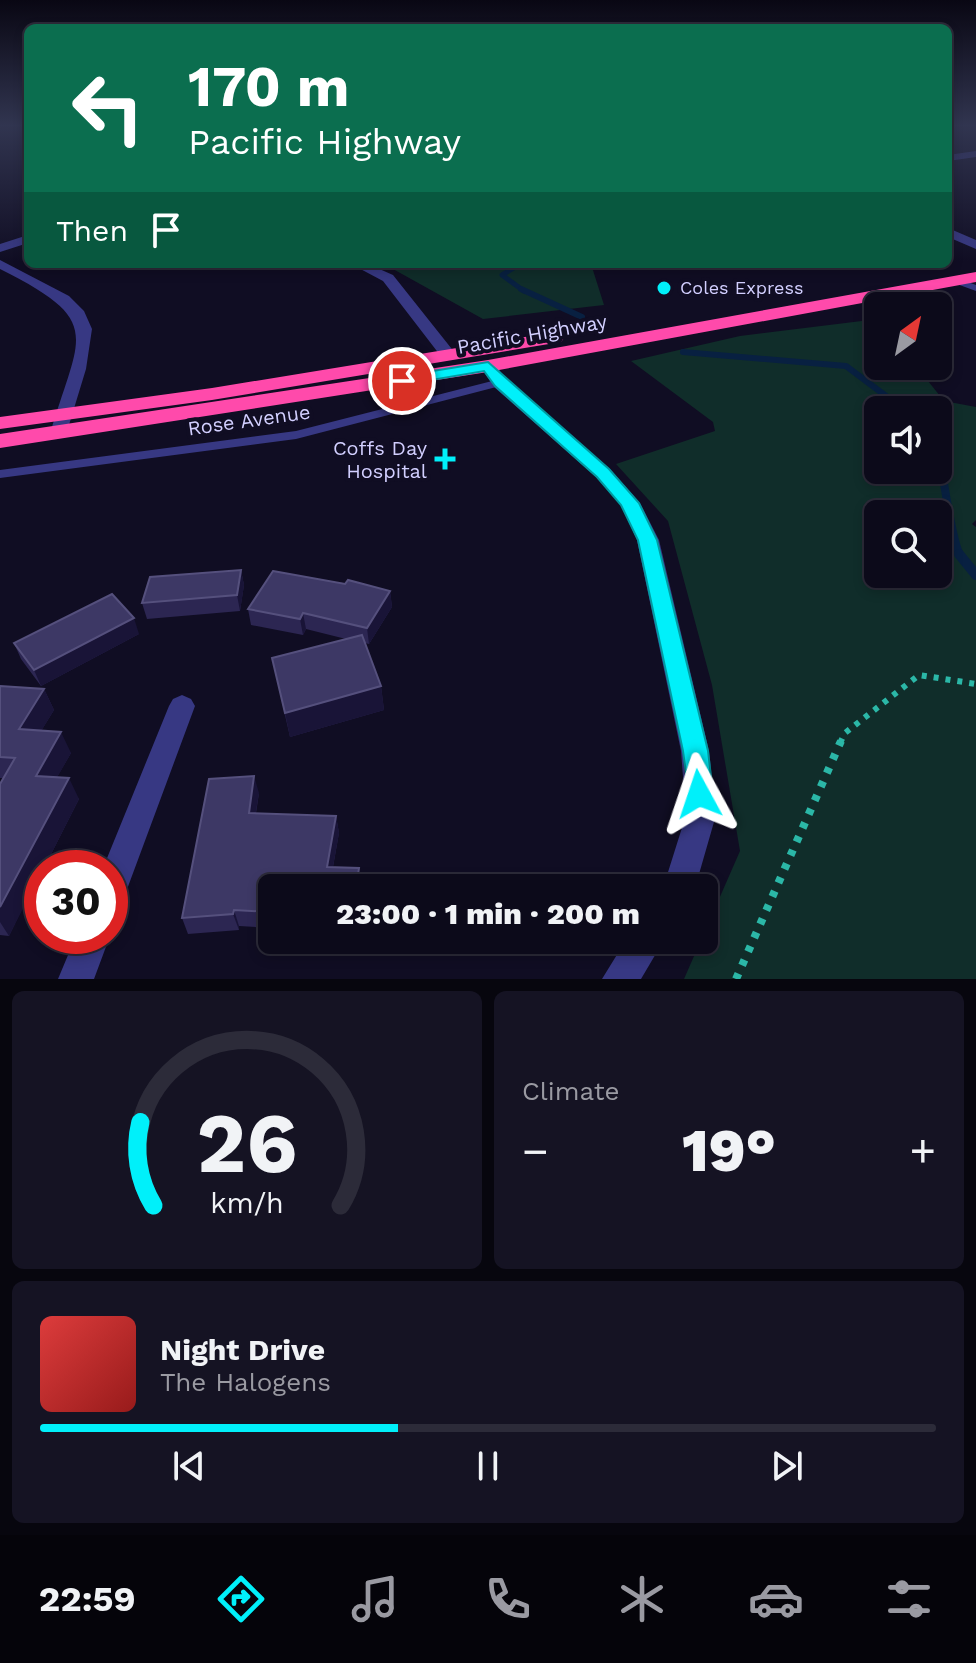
<!DOCTYPE html>
<meta charset="utf-8">
<style>
:root{--surface:#0c0a1a;--page:#151323;--text:#f1f3f6;--muted:#9a9aa2;--line:#2c2b39;--accent:#00f0fa}
body{margin:0;font-family:"Work Sans",sans-serif;background:var(--page);color:var(--text);height:100vh;display:flex;flex-direction:column;font-size:30px;white-space:nowrap}
*{box-sizing:border-box;margin:0}
p{font-size:26px;color:var(--muted)}
.icon{flex:none;width:44px;height:44px;fill:none;stroke:currentColor;stroke-width:2;stroke-linecap:round;stroke-linejoin:round}
.map{position:relative;height:979px;overflow:hidden}
.sheet{display:flex;flex-direction:column;gap:12px;padding:12px;background:#07060e;flex:1}
.sheet>*{flex:none}
.guide{position:absolute;left:24px;top:24px;width:928px;height:244px;border-radius:12px;box-shadow:0 4px 12px #0003,0 0 0 2px var(--line);background:#0b6e4f;color:#fff;overflow:hidden}
.needle{width:52px;rotate:33deg}
.controls{position:absolute;left:864px;top:292px;display:grid;gap:16px}
.controls a{display:grid;place-items:center;width:88px;height:88px;border-radius:12px;background:var(--surface);box-shadow:0 4px 12px #0003,0 0 0 2px var(--line);font-size:40px}
.speed{position:absolute;left:24px;top:850px;display:flex;gap:16px;font-size:40px;font-weight:700;text-align:center}
.speed>*{display:grid;place-content:center;width:104px;height:104px;border-radius:50%;background:var(--surface);box-shadow:0 4px 12px #0003,0 0 0 2px var(--line);line-height:1}
.speed .limit{border:12px solid #d22;background:#fff;color:#111}
.pin{position:absolute;display:grid;place-items:center;width:68px;height:68px;color:#fff;margin:-34px;border:4px solid #fff;border-radius:50%;box-shadow:0 2px 8px #0007}
.me{position:absolute;width:88px;margin:-44px;rotate:355deg;stroke-linejoin:round;filter:drop-shadow(0 0 6px #0008)}
.turn{display:flex;align-items:center;gap:28px;height:168px;padding:0 32px;font-size:36px}
.turn .icon{width:104px;height:104px;stroke-width:2.5}
.turn b{display:block;font-size:56px;line-height:68px}
.then{display:flex;align-items:center;height:76px;padding:0 32px;background:#0003;gap:16px;font-size:30px}
.big{font-size:60px;font-weight:800;line-height:1.1}
.sheet .widget{flex:1;display:flex;flex-direction:column;justify-content:center;gap:12px;min-width:0;padding:0 28px;border-radius:12px;background:var(--page)}
.sheet .dial{align-items:center;gap:0}
.dial svg{height:208px;overflow:visible;fill:none;stroke:var(--line);stroke-width:7;stroke-linecap:round;text-anchor:middle}
.dial text{fill:var(--text);stroke:none}
.song{display:flex;align-items:center;gap:24px}
.cover{width:96px;height:96px;border-radius:12px;background:linear-gradient(135deg,hsl(0 70% 55%),hsl(0 70% 35%))}
.played{height:8px;border-radius:4px;background:linear-gradient(90deg,var(--accent) 40%,var(--line) 40%)}
.keys{display:flex;justify-content:space-around;direction:ltr}
.heat{display:flex;justify-content:space-between;align-items:center;font-size:44px;direction:ltr}
.sheet .tiles{flex:1;display:grid;gap:12px;grid-template-columns:1fr 1fr}
.widget:last-child{grid-column:span 2}
.trip{position:absolute;left:258px;top:874px;width:460px;height:80px;border-radius:12px;background:var(--surface);box-shadow:0 4px 12px #0003,0 0 0 2px var(--line);font-weight:800;line-height:80px;text-align:center}
.dock{display:flex;height:128px;justify-content:space-around;align-items:center;background:#05040a;color:var(--muted)}
.dock .icon{width:56px;height:56px}
.dock .active{color:var(--accent)}
.dock b{font-size:36px;color:var(--text)}
.map>svg:first-child{display:block}
.green{fill:#102d2a;fill-rule:evenodd}
.lines{fill:none;stroke-linecap:round;stroke-linejoin:round}
.stream-far3{stroke:#082041;stroke-width:5}
.stream-far2{stroke:#082041;stroke-width:6}
.stream-far1{stroke:#082041;stroke-width:8}
.stream{stroke:#082041;stroke-width:10}
.path-far1{stroke:#2bb7a7;stroke-width:6;stroke-dasharray:5 7;stroke-linecap:butt}
.path{stroke:#2bb7a7;stroke-width:8;stroke-dasharray:6 9;stroke-linecap:butt}
.lane{fill:#373883;fill-rule:evenodd}
.street{fill:#373883;fill-rule:evenodd}
.highway{fill:#ff4aab;fill-rule:evenodd}
.wall{fill:#2c2652}
.shaded-wall{fill:#191437}
.building{fill:#3d3865;stroke:#55507d;stroke-width:2}
.route{fill:#00f0fa;stroke:#009ca2;stroke-width:2}
.poi-dot{fill:#00f0fa;stroke:#100d23;stroke-width:3}
.labels{text-anchor:middle;stroke-width:8;stroke-linejoin:round;paint-order:stroke}
.far-poi-label{font-size:18px;fill:#d2cfff;stroke:#100d23;text-anchor:start}
.street-label{font-size:20px;fill:#d2cfff;stroke:#100d23}
.poi-label{font-size:20px;fill:#d2cfff;stroke:#100d23;text-anchor:end}
</style>
<div class="map">
<svg width="976" height="979" viewBox="0 0 976 979">
<rect width="100%" height="100%" fill="#100d23"/>
<!-- green -->
<path class="green" d="M 384,264 L 591,264 L 604,305 L 483,319 Z
M 878,319 L 878,366 L 916,366 L 944,401 L 976,407 L 976,520 L 972,524 L 976,527 L 976,979 L 684,979 L 740,851 L 712,685 L 668,521 L 616,464 L 715,431 L 713,422 L 631,361 L 740,336 ZM 878,410 L 938,410 L 938,470 L 878,470 ZM 878,514 L 938,514 L 938,574 L 878,574 Z"/>
<g class="lines">
<!-- stream-far3 -->
<path class="stream-far3" d="M 520,264 L 502,275 L 524,291"/>
<!-- stream-far2 -->
<path class="stream-far2" d="M 521,289 L 582,317
M 683,352 L 846,366 L 902,408"/>
<!-- stream-far1 -->
<path class="stream-far1" d="M 901,406 L 904,410
M 938,450 C 943,471 952,546 961,556"/>
<!-- stream -->
<path class="stream" d="M 959,554 L 976,575"/>
<!-- path-far1 -->
<path class="path-far1" d="M 840,743 L 845,733 L 919,675 L 976,684"/>
<!-- path -->
<path class="path" d="M 736,979 L 841,741"/>
<!-- lane -->
<path class="lane" d="M 957,278 L 976,285 L 976,291 L 954,283 L 952,281 Z
M 500,379 L 506,383 L 504,385 L 296,439 L 0,478 L 0,470 L 296,431 Z"/>
<!-- street -->
<path class="street" d="M 17,124 L 28,124 L 28,130 Z
M 976,151 L 976,157 L 948,161 L 948,155 Z
M 948,228 L 976,240 L 976,249 L 948,237 Z
M 28,235 L 28,243 L 0,252 L 0,244 Z
M 0,260 L 69,296 L 84,311 L 92,329 L 86,369 L 65,438 L 53,438 L 50,434 C 79,334 106,322 0,269 Z
M 351,264 L 368,264 L 393,275 L 455,353 L 455,359 L 443,359 L 383,281 Z
M 488,361 L 494,363 L 506,379 L 610,469 L 640,503 L 659,540 L 709,751 L 716,815 L 695,888 L 663,888 L 686,815 L 681,751 L 637,540 L 621,505 L 596,477 L 494,387 L 480,366 Z
M 182,695 L 191,699 L 195,706 L 126,892 L 122,903 L 110,908 L 110,868 L 103,868 L 169,706 L 173,699 Z
M 76,936 L 110,936 L 94,979 L 58,979 Z
M 626,940 L 664,940 L 641,979 L 602,979 Z"/>
<!-- highway -->
<path class="highway" d="M 976,272 L 976,282 L 488,372 L 0,448 L 0,434 L 488,360 Z
M 555,332 L 564,338 L 561,342 L 212,400 L 0,429 L 0,417 L 212,388 Z"/>
</g>
<!-- wall -->
<path class="wall" d="M 241,570 L 244,585 L 240,611 L 147,619 L 142,603 Z
M 345,584 L 390,591 L 392,607 L 369,644 L 365,643 L 381,686 L 384,710 L 290,737 L 272,658 L 346,639 L 306,629 L 303,635 L 251,625 L 248,609 Z
M 139,634 L 41,686 L 21,659 L 14,643 Z
M 0,686 L 44,689 L 54,710 L 41,731 L 71,753 L 57,777 L 79,799 L 44,868 L 42,868 L 9,936 L 0,935 L 0,784 L 3,778 L 0,778 Z
M 259,793 L 256,813 L 336,816 L 339,833 L 333,867 L 361,884 L 361,888 L 272,888 L 272,928 L 239,926 L 239,930 L 188,934 L 182,918 Z"/>
<!-- shaded-wall -->
<path class="shaded-wall" d="M 241,570 L 244,585 L 240,611 L 237,595 Z
M 390,591 L 392,607 L 369,644 L 367,628 Z
M 303,613 L 306,629 L 303,635 L 300,619 Z
M 134,618 L 139,634 L 41,686 L 34,670 Z
M 381,686 L 384,710 L 290,737 L 285,713 Z
M 44,689 L 54,710 L 29,751 L 19,729 Z
M 61,732 L 71,753 L 46,797 L 36,776 Z
M 254,776 L 259,793 L 253,829 L 249,813 Z
M 69,778 L 79,799 L 44,868 L 42,868 L 42,871 L 9,936 L 0,922 L 0,907 Z
M 336,816 L 339,833 L 330,883 L 327,867 Z
M 359,868 L 361,888 L 356,888 Z
M 234,910 L 239,926 L 239,930 L 233,914 Z"/>
<!-- building -->
<path class="building" d="M 241,570 L 237,595 L 142,603 L 150,577 Z
M 273,571 L 345,584 L 348,580 L 390,591 L 367,628 L 303,613 L 300,619 L 248,609 Z
M 112,594 L 134,618 L 34,670 L 14,643 Z
M 362,635 L 381,686 L 285,713 L 272,658 Z
M 0,686 L 44,689 L 19,729 L 61,732 L 36,776 L 69,778 L 0,907 L 0,784 L 15,758 L 0,757 Z
M 254,776 L 249,813 L 336,816 L 327,867 L 359,868 L 356,888 L 272,888 L 272,912 L 234,910 L 233,914 L 182,918 L 209,779 Z"/>
<!-- sky -->
<linearGradient id="sky" x2="0" y2="1"><stop stop-color="#090713"/><stop offset="0.48" stop-color="#313550"/><stop offset="1" stop-color="#313550" stop-opacity="0"/></linearGradient>
<rect width="976" height="261" fill="url(#sky)"/>
<!-- route -->
<path class="route" d="M 488,362 L 609,469 L 639,503 L 657,540 L 708,751 L 713,794 L 709,802 L 699,805 L 690,802 L 683,751 L 638,540 L 621,505 L 597,477 L 495,386 L 484,371 L 402,385 L 395,381 L 402,376 Z"/>
<!-- markers -->
<g class="poi-dot">
<circle cx="664" cy="288" r="8"/>
<path d="M441 447h8v8h8v8h-8v8h-8v-8h-8v-8h8z"/>
</g>
<g class="labels">
<!-- far-poi labels -->
<g class="far-poi-label">
<text x="680" y="294">Coles Express</text>
</g>
<!-- street labels -->
<g class="street-label">
<text transform="translate(532 334) rotate(-10)" y="7">Pacific Highway</text>
<text transform="translate(249 420) rotate(-8)" y="7">Rose Avenue</text>
</g>
<!-- poi labels -->
<g class="poi-label">
<text x="427" y="455">Coffs Day<tspan x="427" dy="23">Hospital</tspan></text>
</g>
</g>
</svg>
<div class="controls">
<a><svg class="needle" viewBox="-14 -14 28 28"><path d="M0-13l5 13h-10z" fill="#e53935"/><path d="M0 13l5-13h-10z" fill="#9a9aa2"/></svg></a>
<a><svg class="icon" aria-label="sound" viewBox="0 0 24 24"><path d="M4 9h4l5-4v14l-5-4H4zM17 9q2 3 0 6"/></svg></a>
<a><svg class="icon" aria-label="search" viewBox="0 0 24 24"><circle cx="10" cy="10" r="6"/><path d="M15 15l6 6"/></svg></a>
</div>
<div class="speed"><div class="limit">30</div></div>
<div class="pin" style="left:402px;top:381px;background:#d93025"><svg class="icon" aria-label="arrive" viewBox="0 0 24 24"><path d="M6 21V4h12l-3 4 3 4H6"/></svg></div>
<svg class="me" style="left:699px;top:794px" viewBox="-20 -20 40 40"><path d="M0-17L14 15 0 8-14 15z" fill="#00f0fa" stroke="#fff" stroke-width="4"/></svg>
<div class="trip">23:00 · 1 min · 200 m</div>
<div class="guide">
<div class="turn"><svg class="icon" aria-label="left" viewBox="0 0 24 24"><path d="M17 20v-9H6M10 6l-5 5 5 5"/></svg><div><b>170 m</b>Pacific Highway</div></div>
<div class="then">Then<svg class="icon" aria-label="arrive" viewBox="0 0 24 24"><path d="M6 21V4h12l-3 4 3 4H6"/></svg></div>
</div>
</div>
<section class="sheet">
<div class="tiles">
<div class="widget dial"><svg viewBox="0 0 100 80">
<path d="M14 69A42 42 0 1 1 86 69"/>
<path d="M14 69A42 42 0 0 1 9 37" stroke="#00f0fa"/>
<text x="50" y="56" font-size="32" font-weight="700">26</text>
<text x="50" y="72" font-size="11">km/h</text>
</svg></div>
<div class="widget"><p>Climate</p>
<div class="heat"><a>−</a><b class="big">19°</b><a>+</a></div>
</div>
<div class="widget">
<div class="song"><i class="cover"></i><div><b>Night Drive</b><p>The Halogens</p></div></div>
<div class="played"></div>
<div class="keys"><svg class="icon" aria-label="previous" viewBox="0 0 24 24"><path d="M18 5L8 12l10 7zM5 5v14"/></svg><svg class="icon" aria-label="pause" viewBox="0 0 24 24"><path d="M8 5v14M16 5v14"/></svg><svg class="icon" aria-label="next" viewBox="0 0 24 24"><path d="M6 5l10 7-10 7zM19 5v14"/></svg></div>
</div>
</div>
</section>
<nav class="dock">
<b>22:59</b>
<svg class="icon active" aria-label="directions" viewBox="0 0 24 24"><path d="M12 3l9 9-9 9-9-9zM9 14v-3h6M13 9l2 2-2 2"/></svg>
<svg class="icon" aria-label="music" viewBox="0 0 24 24"><path d="M9 18V5l10-2v13"/><circle cx="6" cy="18" r="3"/><circle cx="16" cy="16" r="3"/></svg>
<svg class="icon" aria-label="phone" viewBox="0 0 24 24"><path d="M5 4h4l2 5-3 2q2 4 5 5l2-3 5 2v4C11 20 4 13 5 4z"/></svg>
<svg class="icon" aria-label="climate" viewBox="0 0 24 24"><path d="M12 3v18M4 7l16 10M4 17L20 7"/></svg>
<svg class="icon" aria-label="car" viewBox="0 0 24 24"><path d="M5 17H2v-5l4-1 3-4h7l3 4 3 1v5h-3M9 17h6M6 11h13"/><circle cx="7" cy="17" r="2"/><circle cx="17" cy="17" r="2"/></svg>
<svg class="icon" aria-label="filters" viewBox="0 0 24 24"><path d="M4 7h16M4 17h16"/><circle cx="9" cy="7" r="2"/><circle cx="15" cy="17" r="2"/></svg>
</nav>
